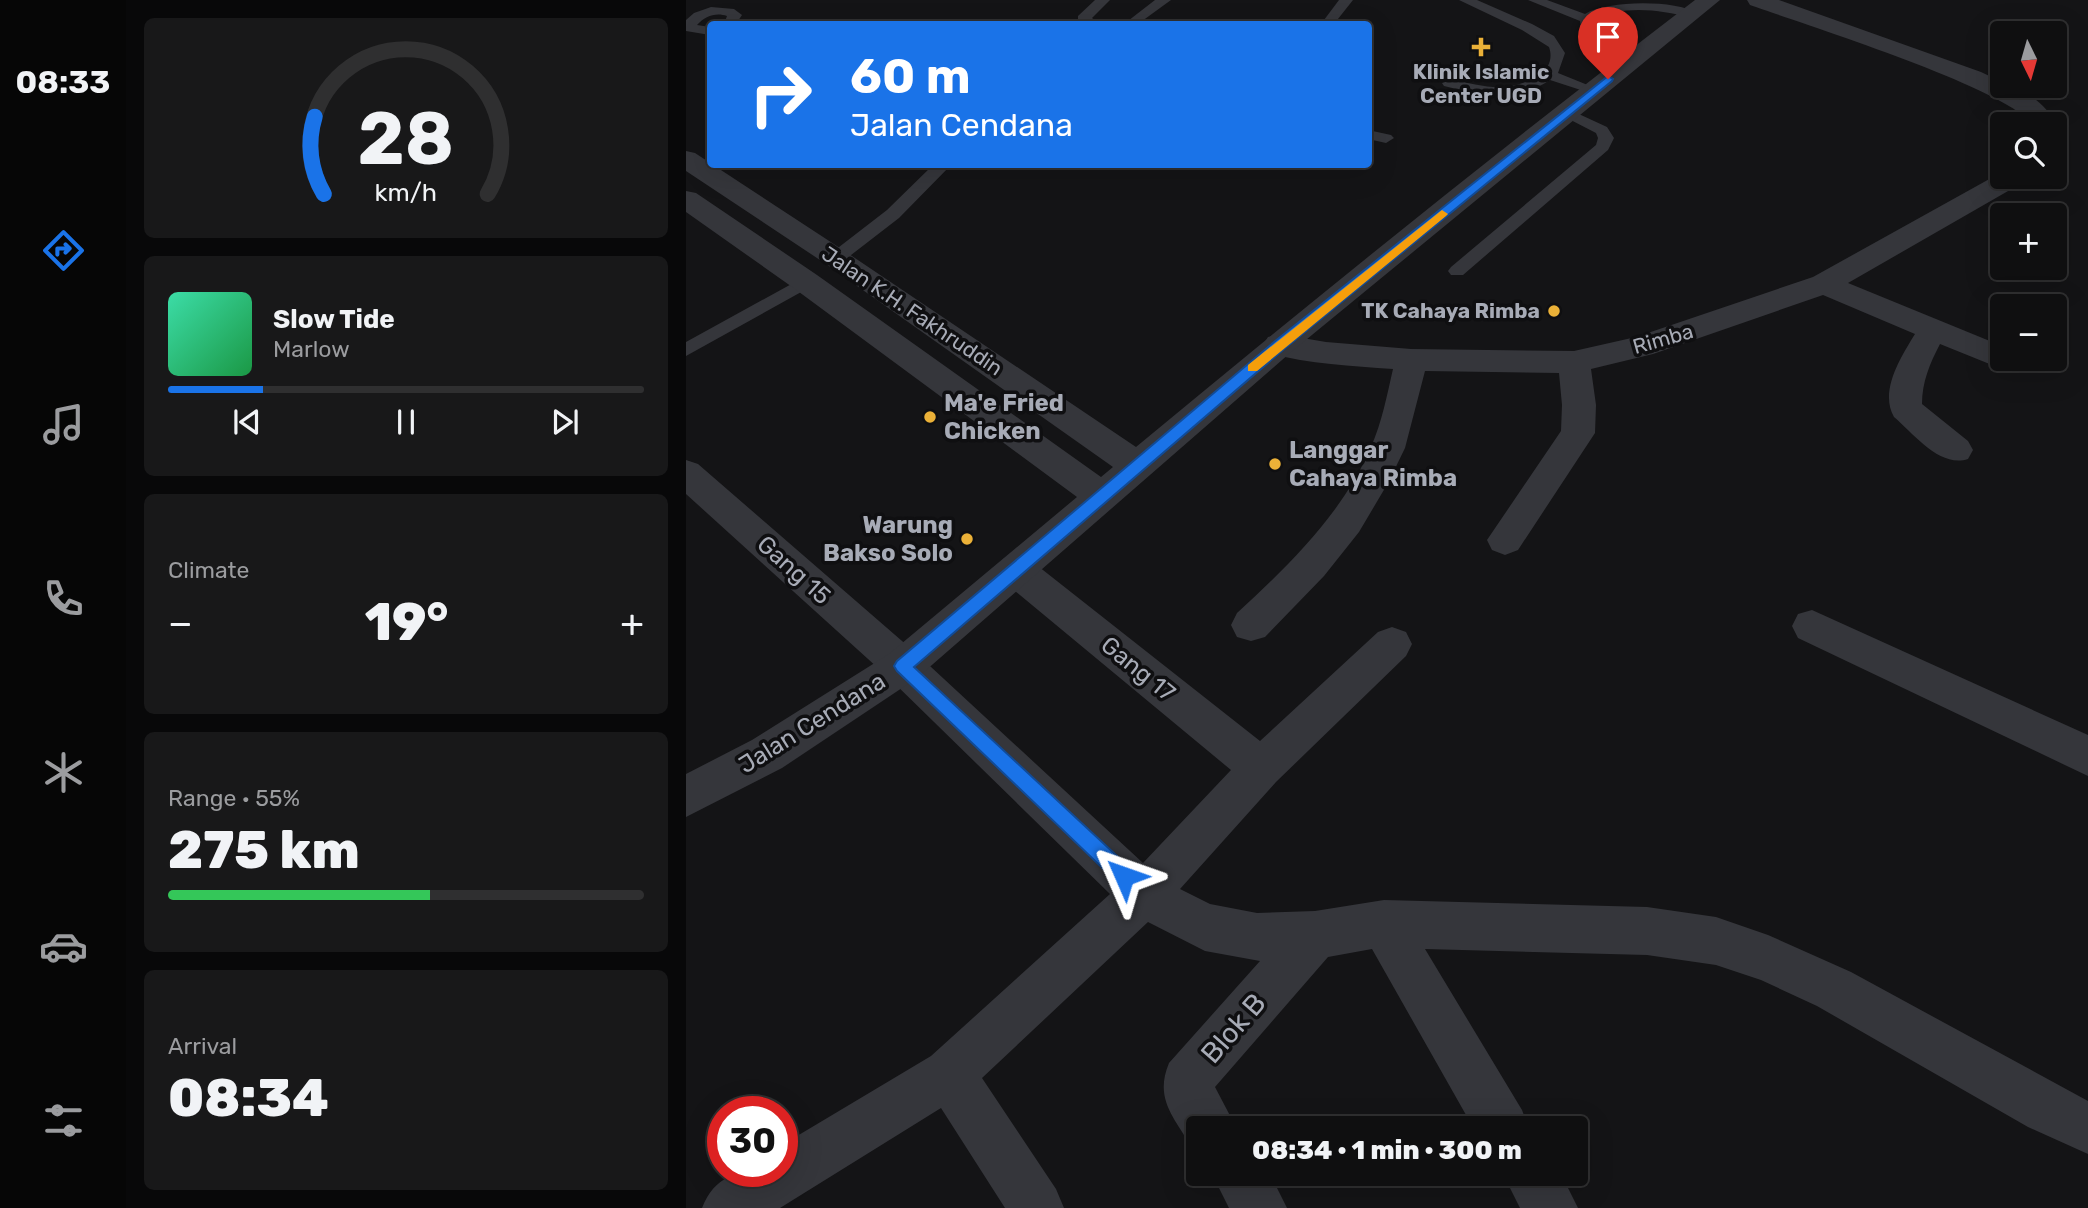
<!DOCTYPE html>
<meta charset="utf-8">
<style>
:root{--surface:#0f0f10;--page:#181819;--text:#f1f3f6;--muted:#9b9c9f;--line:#2f2f30;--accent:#1a73e8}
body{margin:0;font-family:Rubik,sans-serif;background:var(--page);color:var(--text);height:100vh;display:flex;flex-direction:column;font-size:26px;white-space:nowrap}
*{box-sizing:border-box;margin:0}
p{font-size:23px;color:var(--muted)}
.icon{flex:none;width:38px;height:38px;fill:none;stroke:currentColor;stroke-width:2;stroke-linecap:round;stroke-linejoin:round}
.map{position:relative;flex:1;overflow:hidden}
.side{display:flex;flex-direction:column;gap:18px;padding:18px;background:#080809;width:560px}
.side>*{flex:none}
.guide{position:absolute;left:21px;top:21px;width:665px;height:147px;border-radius:7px;box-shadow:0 7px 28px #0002,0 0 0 2px var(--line);background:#1a73e8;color:#fff;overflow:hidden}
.needle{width:46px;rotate:175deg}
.tools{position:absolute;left:1304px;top:21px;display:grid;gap:14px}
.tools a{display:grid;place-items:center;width:77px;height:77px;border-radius:7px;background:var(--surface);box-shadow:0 7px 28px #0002,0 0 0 2px var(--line);font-size:35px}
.speed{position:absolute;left:21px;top:1096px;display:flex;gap:14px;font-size:35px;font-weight:700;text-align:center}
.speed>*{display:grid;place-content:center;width:91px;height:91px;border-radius:50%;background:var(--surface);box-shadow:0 7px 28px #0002,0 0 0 2px var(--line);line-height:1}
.speed .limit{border:10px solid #d22;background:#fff;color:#111}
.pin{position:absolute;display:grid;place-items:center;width:60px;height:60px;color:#fff;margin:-72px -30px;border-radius:50% 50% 50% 0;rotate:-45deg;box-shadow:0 0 7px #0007}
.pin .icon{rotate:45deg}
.me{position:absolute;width:77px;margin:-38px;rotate:313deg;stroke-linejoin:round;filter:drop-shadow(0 0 5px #0008)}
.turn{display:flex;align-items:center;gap:24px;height:147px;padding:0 28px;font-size:32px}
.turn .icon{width:91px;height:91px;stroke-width:2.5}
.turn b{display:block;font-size:49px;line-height:60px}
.big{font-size:52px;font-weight:800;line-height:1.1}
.side .card{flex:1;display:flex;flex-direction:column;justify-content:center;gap:10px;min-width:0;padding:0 24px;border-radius:10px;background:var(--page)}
.side .dial{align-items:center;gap:0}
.dial svg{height:182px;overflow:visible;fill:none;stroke:var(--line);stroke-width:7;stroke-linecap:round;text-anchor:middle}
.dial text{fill:var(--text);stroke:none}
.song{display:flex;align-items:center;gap:21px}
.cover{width:84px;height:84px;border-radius:10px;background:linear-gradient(135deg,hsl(160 70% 55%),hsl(140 70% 35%))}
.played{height:7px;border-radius:4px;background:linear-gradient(90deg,var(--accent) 20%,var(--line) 20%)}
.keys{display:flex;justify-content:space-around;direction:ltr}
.heat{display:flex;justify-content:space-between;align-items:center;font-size:38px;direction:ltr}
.charge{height:10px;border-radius:5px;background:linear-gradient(90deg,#34c759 55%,var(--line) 0)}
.trip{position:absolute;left:500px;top:1116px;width:402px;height:70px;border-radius:7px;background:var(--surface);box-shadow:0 7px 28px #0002,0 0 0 2px var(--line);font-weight:800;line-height:70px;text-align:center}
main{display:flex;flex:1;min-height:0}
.tab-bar{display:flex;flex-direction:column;width:126px;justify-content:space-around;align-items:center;background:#060606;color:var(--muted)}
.tab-bar .icon{width:49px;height:49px}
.tab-bar .selected{color:var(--accent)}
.tab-bar b{font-size:32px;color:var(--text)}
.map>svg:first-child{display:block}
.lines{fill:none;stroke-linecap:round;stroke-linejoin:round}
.service{fill:#35363b;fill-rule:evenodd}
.minor{fill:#35363b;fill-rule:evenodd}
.tertiary{fill:#35363b;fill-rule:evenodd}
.route{fill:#1a73e8;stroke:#114b97;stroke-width:2}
.slow{fill:#f59e0b}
.poi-dot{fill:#ebb138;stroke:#0f0f11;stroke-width:2.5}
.labels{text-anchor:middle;stroke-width:7;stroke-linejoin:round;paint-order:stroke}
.far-poi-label{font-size:21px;font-weight:bold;fill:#a7abb6;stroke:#0f0f11}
.far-street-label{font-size:21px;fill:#a7abb6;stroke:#0f0f11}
.poi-label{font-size:24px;font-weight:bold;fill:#a7abb6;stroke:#0f0f11;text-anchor:start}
.street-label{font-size:24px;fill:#a7abb6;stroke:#0f0f11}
.near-street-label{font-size:28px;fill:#a7abb6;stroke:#0f0f11}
</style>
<main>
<nav class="tab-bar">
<b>08:33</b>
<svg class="icon selected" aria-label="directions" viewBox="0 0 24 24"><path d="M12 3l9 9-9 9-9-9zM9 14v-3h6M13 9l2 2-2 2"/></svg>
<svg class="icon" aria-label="music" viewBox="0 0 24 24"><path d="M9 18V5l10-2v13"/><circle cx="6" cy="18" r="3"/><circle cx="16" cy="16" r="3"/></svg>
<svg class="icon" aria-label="phone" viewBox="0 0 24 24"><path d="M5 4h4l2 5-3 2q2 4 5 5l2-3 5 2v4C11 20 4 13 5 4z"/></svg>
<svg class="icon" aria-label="climate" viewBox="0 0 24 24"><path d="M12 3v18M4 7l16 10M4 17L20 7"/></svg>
<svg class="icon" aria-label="car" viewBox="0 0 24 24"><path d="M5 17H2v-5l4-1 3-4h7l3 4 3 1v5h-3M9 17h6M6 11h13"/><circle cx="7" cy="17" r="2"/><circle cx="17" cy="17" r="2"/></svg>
<svg class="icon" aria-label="filters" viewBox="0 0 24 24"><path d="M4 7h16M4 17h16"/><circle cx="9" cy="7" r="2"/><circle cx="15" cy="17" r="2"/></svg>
</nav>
<section class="side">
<div class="card dial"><svg viewBox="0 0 100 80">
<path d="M14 69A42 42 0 1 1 86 69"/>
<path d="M14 69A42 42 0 0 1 10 35" stroke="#1a73e8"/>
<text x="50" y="56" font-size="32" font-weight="700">28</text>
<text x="50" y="72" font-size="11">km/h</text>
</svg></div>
<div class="card">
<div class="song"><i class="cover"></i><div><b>Slow Tide</b><p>Marlow</p></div></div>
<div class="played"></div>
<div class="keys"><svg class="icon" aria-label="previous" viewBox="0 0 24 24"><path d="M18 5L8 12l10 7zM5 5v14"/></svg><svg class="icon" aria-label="pause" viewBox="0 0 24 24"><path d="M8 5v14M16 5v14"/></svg><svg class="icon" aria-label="next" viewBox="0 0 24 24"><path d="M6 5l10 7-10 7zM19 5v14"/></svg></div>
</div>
<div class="card"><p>Climate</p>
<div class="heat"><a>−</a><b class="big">19°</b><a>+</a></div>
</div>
<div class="card"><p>Range · 55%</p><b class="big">275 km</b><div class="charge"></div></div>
<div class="card"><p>Arrival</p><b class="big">08:34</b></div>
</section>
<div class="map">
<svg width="1402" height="1208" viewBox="0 0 1402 1208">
<rect width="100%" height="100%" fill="#141416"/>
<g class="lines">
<!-- service -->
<path class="service" d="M 409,0 L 424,0 L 406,18 L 414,24 L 392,22 L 392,16 Z
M 469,0 L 485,0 L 452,24 L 438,24 Z
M 653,0 L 667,0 L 648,24 L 635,24 Z
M 773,0 L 791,0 L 846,24 L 868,36 L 879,53 L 872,73 L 914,90 L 907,94 L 864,80 C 829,103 796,96 758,86 L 756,83 L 763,79 C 798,86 821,95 853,75 C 863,69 867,58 863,47 L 836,30 Z
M 842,0 L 861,0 L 899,14 C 923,0 989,0 1011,13 L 1004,17 C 973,10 936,4 907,21 C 910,42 939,47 957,53 L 957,59 L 952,60 C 931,55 897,47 894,21 Z
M 25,7 L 48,9 L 56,15 L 50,24 L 38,24 L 41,16 C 30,12 19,16 11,25 L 24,27 L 24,35 L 0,31 L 0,20 L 8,13 Z
M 882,109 L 921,127 L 928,138 L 922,150 L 777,275 L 765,275 L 762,271 L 765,267 L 910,145 L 912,138 L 910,133 L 877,116 L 875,113 Z
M 682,130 L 705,135 L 708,138 L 700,143 L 682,139 Z
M 248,164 L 266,164 L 213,218 L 156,262 L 144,262 L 141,258 L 144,254 L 201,210 Z
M 120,276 L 129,282 L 126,286 L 0,356 L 0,342 Z"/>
<!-- minor -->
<path class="minor" d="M 1061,0 L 1093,0 L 1295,72 L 1316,82 L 1316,86 C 1339,86 1360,106 1371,124 L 1368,127 L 1368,124 L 1345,124 C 1324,89 1114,23 1064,5 Z
M 1316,172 L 1316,177 L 1340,177 L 1336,183 L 1162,283 L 1316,346 L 1316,359 L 1325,359 L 1322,364 L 1311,367 L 1254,344 C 1244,363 1236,382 1236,404 L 1282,441 L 1287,450 L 1282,459 C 1254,468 1229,435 1208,417 C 1193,391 1215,357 1229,334 L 1137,295 L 967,354 L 905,369 L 910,405 L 909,433 L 832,550 L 819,555 L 806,550 L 801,540 L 875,431 L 876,405 L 873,373 L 739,371 L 719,448 L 702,483 L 673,532 L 638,576 L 579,637 L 565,641 L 551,637 L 545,625 L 551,613 C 603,565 657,513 685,447 C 696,422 701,395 707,369 C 665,366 622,364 582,353 L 577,345 L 582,337 L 593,334 L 640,342 L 725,349 L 888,351 L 950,337 L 1127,277 Z
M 0,460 L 12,464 L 231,654 L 457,863 L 545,770 L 317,581 L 311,570 L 317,559 L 330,555 L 343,559 L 574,741 L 692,632 L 706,627 L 720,632 L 726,644 L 720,656 L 590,782 L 494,889 L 524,904 L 571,913 L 629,911 L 698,900 L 961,907 L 1030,917 L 1082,935 L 1165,972 L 1402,1101 L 1402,1154 L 1342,1127 L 1131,1006 L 1075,980 L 1030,965 L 961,955 L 739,949 L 836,1110 L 843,1129 L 788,1129 L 686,949 L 642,957 L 529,1087 L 551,1129 L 513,1129 L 513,1150 L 506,1148 C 488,1117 468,1099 483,1063 L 574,961 L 519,951 L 462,922 L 296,1078 L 370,1189 L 378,1208 L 319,1208 L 255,1108 L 94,1208 L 16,1208 C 32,1169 59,1171 96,1171 L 96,1145 L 245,1056 L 424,894 L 203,678 L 0,494 Z
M 1126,610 L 1402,735 L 1402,776 L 1112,638 L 1106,626 L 1112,614 Z
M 526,1174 L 584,1174 L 601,1208 L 543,1208 Z
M 817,1174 L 875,1174 L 892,1208 L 834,1208 Z"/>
<!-- tertiary -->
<path class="tertiary" d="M 1009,0 L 1034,0 L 604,353 L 231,678 L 96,768 L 0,817 L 0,774 L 66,740 L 203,654 L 391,497 L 109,289 L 0,212 L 0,191 L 10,193 L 131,275 L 415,477 L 427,467 L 140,264 L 0,171 L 0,151 L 9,153 L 160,252 L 450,447 C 633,295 819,145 1009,0 Z"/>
</g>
<!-- route -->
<path class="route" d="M 922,76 L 927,79 L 926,81 L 598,349 L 228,667 L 445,869 L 447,876 L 445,882 L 438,885 L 431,882 L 211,671 L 208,666 L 211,661 L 588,342 Z"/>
<!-- slow -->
<path class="slow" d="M 756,210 L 762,214 L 760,216 L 571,371 L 562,371 L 562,365 Z"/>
<!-- markers -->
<g class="poi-dot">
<path d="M791.5 36.5h7v7h7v7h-7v7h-7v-7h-7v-7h7z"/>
<circle cx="868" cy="311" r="7"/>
<circle cx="244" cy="417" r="7"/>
<circle cx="589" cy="464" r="7"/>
<circle cx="281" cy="539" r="7"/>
</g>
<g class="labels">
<!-- far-poi labels -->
<g class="far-poi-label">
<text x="795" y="79">Klinik Islamic<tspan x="795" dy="24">Center UGD</tspan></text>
<text x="854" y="318" text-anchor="end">TK Cahaya Rimba</text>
</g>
<!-- far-street labels -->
<g class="far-street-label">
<text transform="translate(226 311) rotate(34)" y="7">Jalan K.H. Fakhruddin</text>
<text transform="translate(977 339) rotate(-16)" y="7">Rimba</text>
</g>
<!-- poi labels -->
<g class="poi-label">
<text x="258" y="411">Ma'e Fried<tspan x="258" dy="28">Chicken</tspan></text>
<text x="603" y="458">Langgar<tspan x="603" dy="28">Cahaya Rimba</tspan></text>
<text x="267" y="533" text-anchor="end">Warung<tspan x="267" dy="28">Bakso Solo</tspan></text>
</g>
<!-- street labels -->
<g class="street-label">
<text transform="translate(108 570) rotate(42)" y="8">Gang 15</text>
<text transform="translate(452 669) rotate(39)" y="8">Gang 17</text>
<text transform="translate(126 723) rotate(-32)" y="8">Jalan Cendana</text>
</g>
<!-- near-street labels -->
<g class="near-street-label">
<text transform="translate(547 1028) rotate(-49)" y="10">Blok B</text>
</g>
</g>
</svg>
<div class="tools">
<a><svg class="needle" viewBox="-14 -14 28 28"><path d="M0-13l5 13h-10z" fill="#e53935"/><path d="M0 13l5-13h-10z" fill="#9b9c9f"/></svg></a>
<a><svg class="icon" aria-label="search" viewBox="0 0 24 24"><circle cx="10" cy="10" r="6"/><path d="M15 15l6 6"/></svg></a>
<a>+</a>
<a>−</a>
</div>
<div class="speed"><div class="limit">30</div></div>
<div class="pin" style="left:922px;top:79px;background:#d93025"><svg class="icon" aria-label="arrive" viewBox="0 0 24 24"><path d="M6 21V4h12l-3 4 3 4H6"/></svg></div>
<svg class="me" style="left:438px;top:876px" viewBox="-20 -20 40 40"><path d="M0-17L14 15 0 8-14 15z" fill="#1a73e8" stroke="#fff" stroke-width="4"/></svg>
<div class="trip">08:34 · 1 min · 300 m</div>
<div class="guide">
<div class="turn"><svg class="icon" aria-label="right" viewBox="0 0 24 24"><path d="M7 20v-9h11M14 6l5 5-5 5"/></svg><div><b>60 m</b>Jalan Cendana</div></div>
</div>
</div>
</main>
